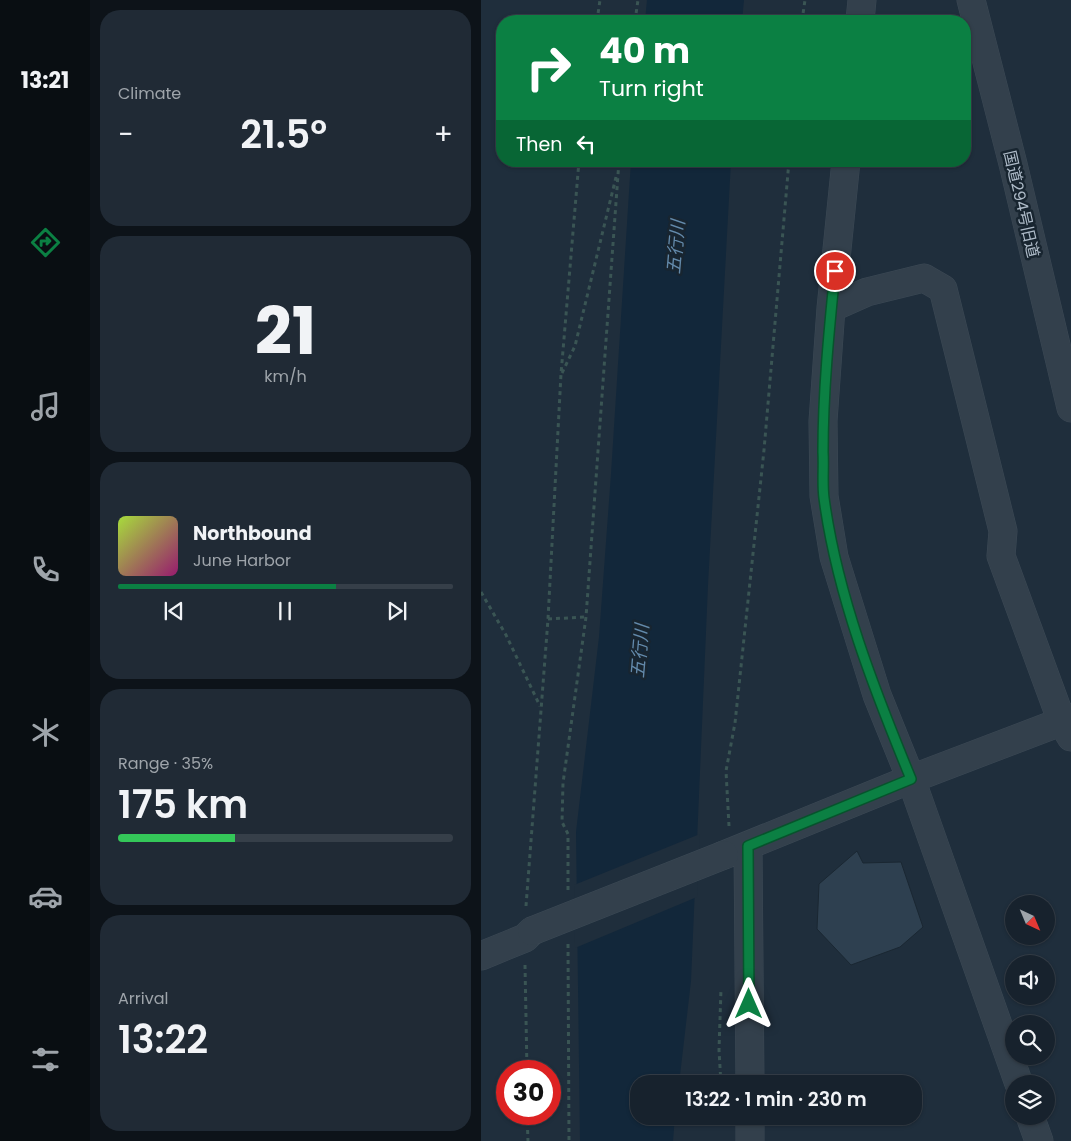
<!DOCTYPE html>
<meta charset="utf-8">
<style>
:root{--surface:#17222d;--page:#202a35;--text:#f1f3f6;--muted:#9ea4aa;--line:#363f49;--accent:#0b8043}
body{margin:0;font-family:Poppins,"Noto Sans JP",sans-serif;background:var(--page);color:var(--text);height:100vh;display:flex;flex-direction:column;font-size:19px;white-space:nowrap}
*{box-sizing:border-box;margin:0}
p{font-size:16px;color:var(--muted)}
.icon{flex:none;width:28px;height:28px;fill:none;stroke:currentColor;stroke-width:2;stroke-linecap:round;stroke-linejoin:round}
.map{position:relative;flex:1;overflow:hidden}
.side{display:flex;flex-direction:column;gap:10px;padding:10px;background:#0d1319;width:391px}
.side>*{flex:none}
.banner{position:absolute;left:15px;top:15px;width:475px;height:152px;border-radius:20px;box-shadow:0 1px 4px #0004,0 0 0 1px var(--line);background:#0b8043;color:#fff;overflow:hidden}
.needle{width:32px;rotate:136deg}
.tools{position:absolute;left:524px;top:895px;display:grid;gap:10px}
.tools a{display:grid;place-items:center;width:50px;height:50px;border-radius:50%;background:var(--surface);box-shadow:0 1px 4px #0004,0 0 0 1px var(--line);font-size:25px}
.speed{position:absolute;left:15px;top:1060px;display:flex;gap:10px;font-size:25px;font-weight:700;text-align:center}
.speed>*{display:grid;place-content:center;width:65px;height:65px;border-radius:50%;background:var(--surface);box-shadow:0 1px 4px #0004,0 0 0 1px var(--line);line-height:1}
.speed .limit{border:8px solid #d22;background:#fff;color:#111}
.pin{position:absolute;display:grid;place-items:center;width:42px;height:42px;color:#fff;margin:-21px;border:2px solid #fff;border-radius:50%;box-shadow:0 1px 5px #0007}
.me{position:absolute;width:55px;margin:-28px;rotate:0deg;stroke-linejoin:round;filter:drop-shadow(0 0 4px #0008)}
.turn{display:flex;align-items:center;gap:18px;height:105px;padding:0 20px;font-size:22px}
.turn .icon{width:65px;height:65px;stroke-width:2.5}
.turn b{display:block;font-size:35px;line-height:42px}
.then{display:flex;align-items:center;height:48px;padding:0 20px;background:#0003;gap:10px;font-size:19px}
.big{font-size:38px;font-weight:600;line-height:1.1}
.side .widget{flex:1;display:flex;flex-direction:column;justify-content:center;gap:8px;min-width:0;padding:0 18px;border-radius:20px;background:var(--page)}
.side .dial{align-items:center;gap:0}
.dial b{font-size:65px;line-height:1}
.song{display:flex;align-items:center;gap:15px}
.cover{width:60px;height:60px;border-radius:8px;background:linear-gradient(135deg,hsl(80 70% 55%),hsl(320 70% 35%))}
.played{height:5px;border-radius:2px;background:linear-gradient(90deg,var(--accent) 65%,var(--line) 65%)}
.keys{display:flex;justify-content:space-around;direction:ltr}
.heat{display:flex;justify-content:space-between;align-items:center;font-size:28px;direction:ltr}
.charge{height:8px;border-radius:4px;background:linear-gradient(90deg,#34c759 35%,var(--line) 0)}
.trip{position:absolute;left:149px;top:1075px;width:292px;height:50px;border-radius:20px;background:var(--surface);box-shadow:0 1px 4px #0004,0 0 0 1px var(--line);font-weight:600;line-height:50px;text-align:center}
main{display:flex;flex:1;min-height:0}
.tabs{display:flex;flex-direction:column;width:90px;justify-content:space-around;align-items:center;background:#090e12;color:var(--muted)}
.tabs .icon{width:35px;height:35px}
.tabs .selected{color:var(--accent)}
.tabs b{font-size:22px;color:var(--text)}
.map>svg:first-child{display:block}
.water{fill:#12273a}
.pier{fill:#1f2e3c}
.building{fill:#2e4050;stroke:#1a2732}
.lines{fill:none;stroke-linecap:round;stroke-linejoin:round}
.minor-casing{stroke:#3c4955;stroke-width:29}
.path{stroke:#3a5554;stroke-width:3;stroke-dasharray:4 4;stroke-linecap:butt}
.minor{stroke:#33404c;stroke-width:28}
.minor-bridge-casing{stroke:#3c4955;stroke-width:29;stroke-linecap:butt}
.minor-bridge{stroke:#33404c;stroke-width:28}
.route-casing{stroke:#07532c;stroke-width:12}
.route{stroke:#0b8043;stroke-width:9}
.labels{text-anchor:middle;stroke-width:5;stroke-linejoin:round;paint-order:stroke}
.street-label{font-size:16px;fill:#aebbc8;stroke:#182530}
.water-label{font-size:18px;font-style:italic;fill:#638aab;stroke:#182530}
</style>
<main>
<nav class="tabs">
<b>13:21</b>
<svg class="icon selected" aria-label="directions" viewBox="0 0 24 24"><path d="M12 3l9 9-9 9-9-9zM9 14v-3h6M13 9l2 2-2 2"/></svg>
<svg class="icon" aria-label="music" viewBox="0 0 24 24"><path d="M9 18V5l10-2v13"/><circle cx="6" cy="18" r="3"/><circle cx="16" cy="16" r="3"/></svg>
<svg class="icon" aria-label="phone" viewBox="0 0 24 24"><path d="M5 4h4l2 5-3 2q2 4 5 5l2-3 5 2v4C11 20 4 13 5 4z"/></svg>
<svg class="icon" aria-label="climate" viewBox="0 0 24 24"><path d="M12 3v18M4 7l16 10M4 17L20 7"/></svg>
<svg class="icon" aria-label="car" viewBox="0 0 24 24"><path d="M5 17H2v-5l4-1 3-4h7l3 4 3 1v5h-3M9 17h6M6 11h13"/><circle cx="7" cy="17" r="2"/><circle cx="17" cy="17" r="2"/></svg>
<svg class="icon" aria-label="filters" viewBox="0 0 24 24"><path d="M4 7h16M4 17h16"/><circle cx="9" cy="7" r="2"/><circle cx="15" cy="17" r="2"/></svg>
</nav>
<section class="side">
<div class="widget"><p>Climate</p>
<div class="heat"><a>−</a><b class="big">21.5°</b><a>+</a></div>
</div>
<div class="widget dial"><b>21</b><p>km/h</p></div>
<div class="widget">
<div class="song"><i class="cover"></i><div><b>Northbound</b><p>June Harbor</p></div></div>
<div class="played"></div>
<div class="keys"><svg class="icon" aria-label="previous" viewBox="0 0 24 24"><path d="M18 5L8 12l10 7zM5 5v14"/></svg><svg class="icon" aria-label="pause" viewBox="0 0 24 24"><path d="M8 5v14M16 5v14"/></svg><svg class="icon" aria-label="next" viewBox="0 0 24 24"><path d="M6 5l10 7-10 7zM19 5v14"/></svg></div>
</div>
<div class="widget"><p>Range · 35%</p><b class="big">175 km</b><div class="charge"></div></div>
<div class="widget"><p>Arrival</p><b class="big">13:22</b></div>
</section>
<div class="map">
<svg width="590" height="1141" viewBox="0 0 590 1141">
<rect width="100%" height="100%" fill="#1f2e3c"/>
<!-- water -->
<path class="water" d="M 166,0 L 263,0 L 261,21 L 164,21 Z
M 150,161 L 250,161 L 227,585 L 210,981 L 198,1084 L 158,1084 L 158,1116 L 194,1116 L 192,1141 L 99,1141 L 95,832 L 118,637 L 130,474 Z"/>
<!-- pier -->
<path class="pier" d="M 219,834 L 216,897 L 94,948 L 93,885 Z"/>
<!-- building -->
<path class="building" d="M 376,851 L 382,863 L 420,862 L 442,927 L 419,947 L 370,965 L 336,929 L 338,884 Z"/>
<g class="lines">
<!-- minor casing -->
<g class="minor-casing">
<path id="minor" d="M 490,0 L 532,164 L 590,408
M 379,21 L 381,0
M 365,161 L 350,308 L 342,421 L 343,496 L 353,557 L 396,695 L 430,779 L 538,1084
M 350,308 L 386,292 L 443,278 L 462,289 L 522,531 L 520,556 L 581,722 L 590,737
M 267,846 L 269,1084
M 243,855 L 430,779 L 590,718
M 0,956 L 44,938 L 51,931
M 269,1116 L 269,1141
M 549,1116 L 558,1141"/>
</g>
<!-- path -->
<path class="path" d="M 116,21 L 119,0
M 154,21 L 157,0
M 321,21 L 324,0
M 81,373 L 94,346 L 135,177
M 0,592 L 25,635 L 59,706
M 67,619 L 105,617
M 248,826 L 245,771 L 254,723 L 283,450 L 308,161
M 87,890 L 87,834 L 81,822 L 82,783 L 105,617 L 138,161
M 45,906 L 67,619 L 80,374 L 98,161
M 87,944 L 88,1141
M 44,965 L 46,1071
M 240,1084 L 238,1050 L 240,989
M 46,1114 L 47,1141"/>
<!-- minor -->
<use href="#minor" class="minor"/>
<!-- minor-bridge casing -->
<g class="minor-bridge-casing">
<path id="minor-bridge" d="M 51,931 L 243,855"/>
</g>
<!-- minor-bridge -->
<use href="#minor-bridge" class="minor-bridge"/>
</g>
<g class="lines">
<!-- route casing -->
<g class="route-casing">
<path id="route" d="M 268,1004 L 267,846 L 430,779 C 393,689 356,595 343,498 C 341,483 343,467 342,452 C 342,392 348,331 354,271"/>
</g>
<!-- route -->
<use href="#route" class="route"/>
</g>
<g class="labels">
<!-- street labels -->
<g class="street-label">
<text transform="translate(541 204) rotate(77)" y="6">国道294号旧道</text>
</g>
<!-- water labels -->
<g class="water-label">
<text transform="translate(195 247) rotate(-85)" y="6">五行川</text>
<text transform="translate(159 651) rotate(-85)" y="6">五行川</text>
</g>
</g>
</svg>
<div class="tools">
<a><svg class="needle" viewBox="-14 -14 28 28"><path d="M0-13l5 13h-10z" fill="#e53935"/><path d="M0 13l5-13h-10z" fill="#9ea4aa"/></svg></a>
<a><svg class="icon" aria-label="sound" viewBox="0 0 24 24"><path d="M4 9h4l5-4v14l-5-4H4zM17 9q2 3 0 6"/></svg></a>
<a><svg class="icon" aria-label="search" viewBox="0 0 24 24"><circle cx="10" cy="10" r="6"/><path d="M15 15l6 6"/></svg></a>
<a><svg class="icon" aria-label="layers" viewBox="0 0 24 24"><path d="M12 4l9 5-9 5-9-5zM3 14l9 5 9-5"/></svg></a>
</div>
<div class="speed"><div class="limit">30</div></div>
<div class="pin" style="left:354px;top:271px;background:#d93025"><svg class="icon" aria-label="arrive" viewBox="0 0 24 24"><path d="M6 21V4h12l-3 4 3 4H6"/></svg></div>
<svg class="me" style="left:268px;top:1004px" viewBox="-20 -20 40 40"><path d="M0-17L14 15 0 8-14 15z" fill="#0b8043" stroke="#fff" stroke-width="4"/></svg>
<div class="trip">13:22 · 1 min · 230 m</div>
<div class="banner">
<div class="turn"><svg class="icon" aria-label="right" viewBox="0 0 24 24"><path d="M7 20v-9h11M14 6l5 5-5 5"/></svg><div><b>40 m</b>Turn right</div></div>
<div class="then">Then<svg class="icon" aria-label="left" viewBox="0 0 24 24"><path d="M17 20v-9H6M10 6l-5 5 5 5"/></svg></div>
</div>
</div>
</main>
